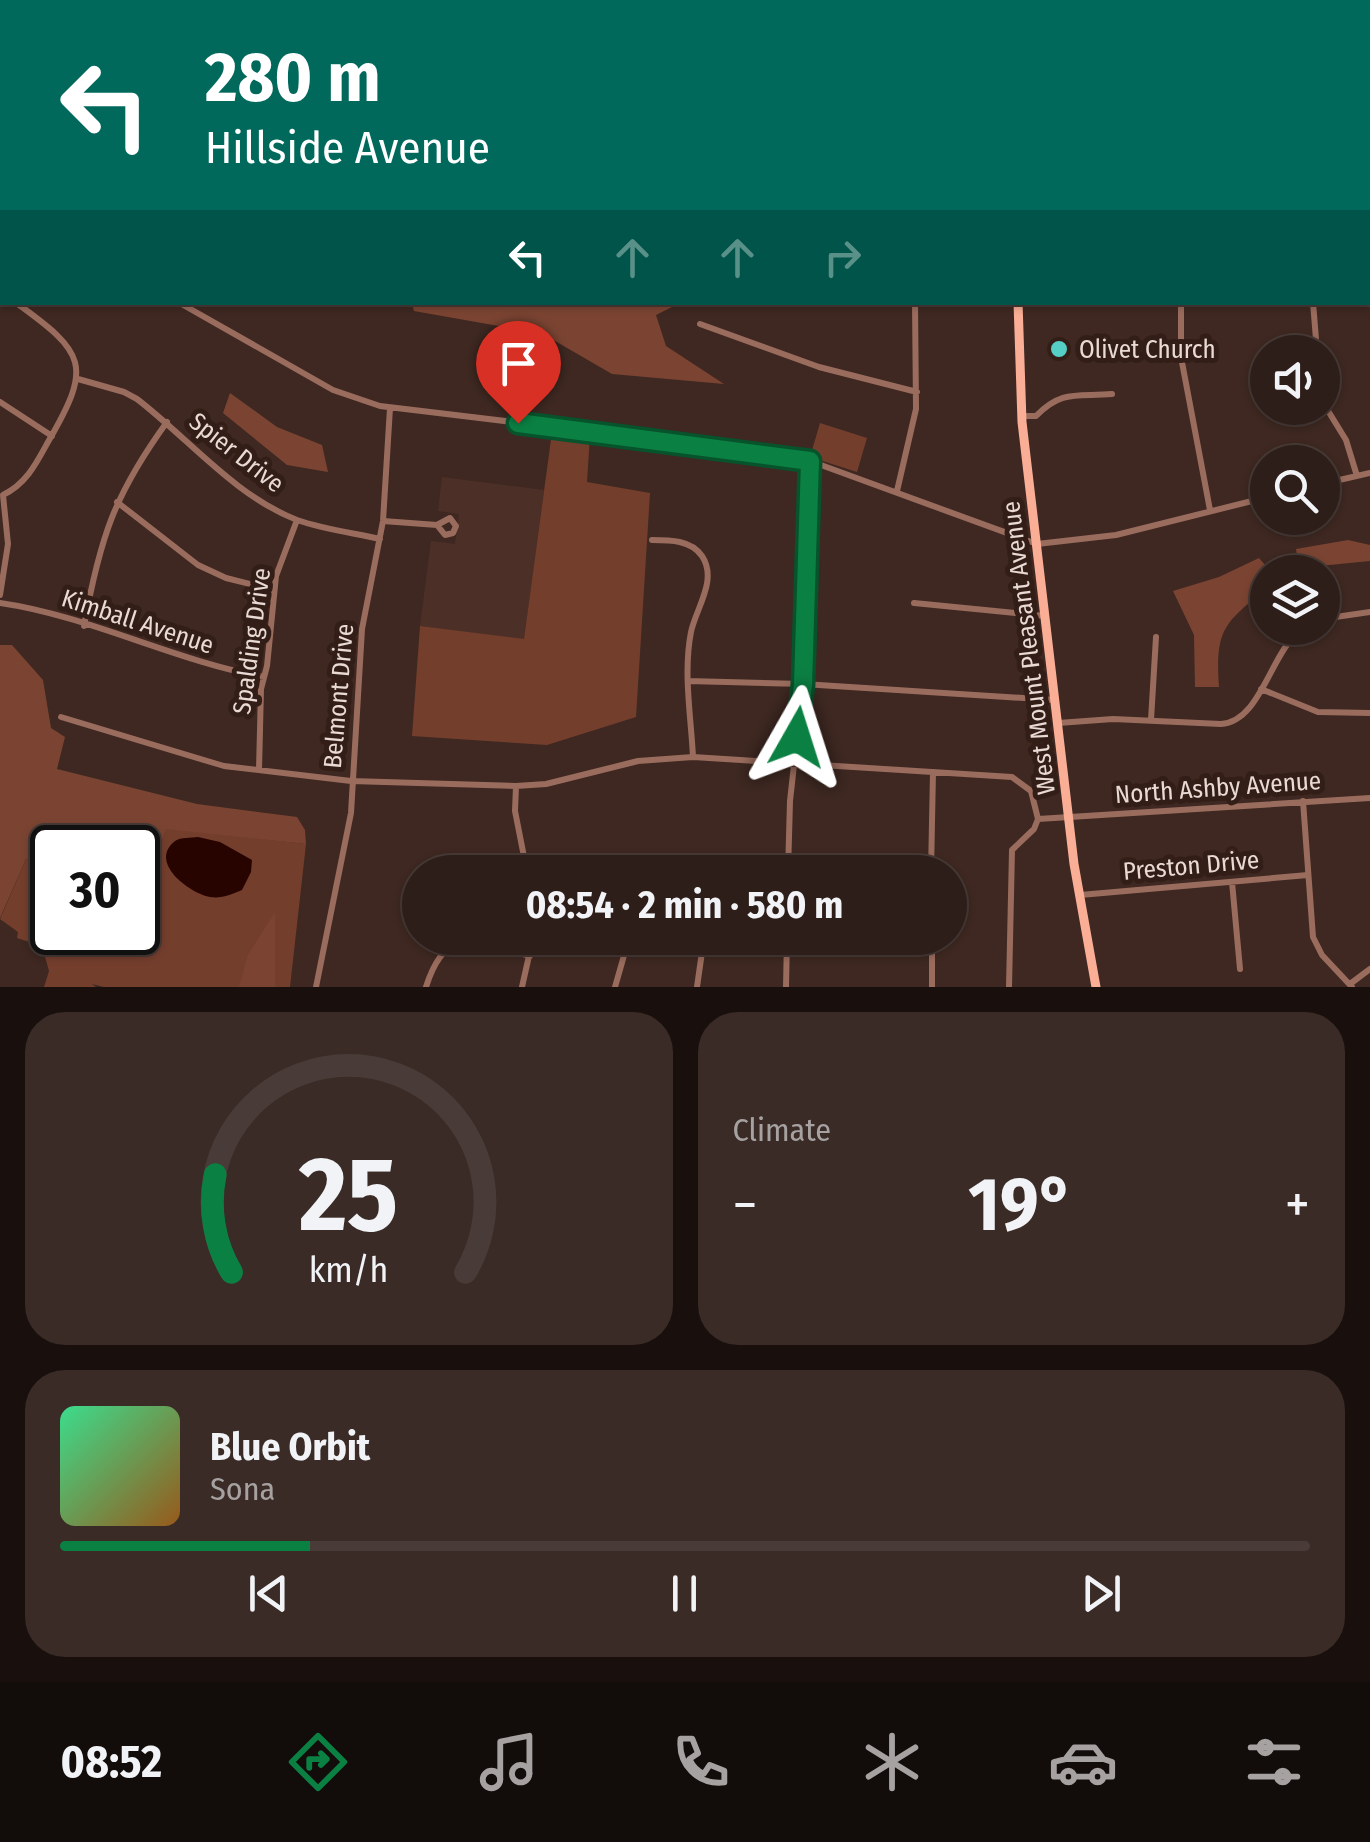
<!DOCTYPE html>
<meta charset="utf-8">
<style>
:root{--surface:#2e1e19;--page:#3a2b26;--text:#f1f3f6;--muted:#a7a2a2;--line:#493c38;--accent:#0b8043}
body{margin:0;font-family:"Fira Sans Condensed",sans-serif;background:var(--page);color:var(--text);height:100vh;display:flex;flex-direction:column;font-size:38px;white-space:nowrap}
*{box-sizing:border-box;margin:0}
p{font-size:32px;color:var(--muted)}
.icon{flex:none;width:55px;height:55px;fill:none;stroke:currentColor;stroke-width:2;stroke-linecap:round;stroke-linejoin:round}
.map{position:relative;height:987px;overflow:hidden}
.sheet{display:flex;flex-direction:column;gap:25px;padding:25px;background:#19100e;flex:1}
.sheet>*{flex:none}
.hud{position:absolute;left:0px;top:0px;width:1370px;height:305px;box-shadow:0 2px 8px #0004,0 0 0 2px var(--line);background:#00695c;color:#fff;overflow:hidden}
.tools{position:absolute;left:1250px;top:335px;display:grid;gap:20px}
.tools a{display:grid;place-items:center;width:90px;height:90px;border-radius:50%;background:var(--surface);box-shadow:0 2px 8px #0004,0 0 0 2px var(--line);font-size:50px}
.speed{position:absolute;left:30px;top:825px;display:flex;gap:20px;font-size:50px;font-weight:700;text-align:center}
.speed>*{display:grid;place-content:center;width:130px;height:130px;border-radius:50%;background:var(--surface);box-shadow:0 2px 8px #0004,0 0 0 2px var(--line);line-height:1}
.speed .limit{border:5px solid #111;border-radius:15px;background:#fff;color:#111}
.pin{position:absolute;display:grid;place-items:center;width:85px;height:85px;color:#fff;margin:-102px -42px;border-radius:50% 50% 50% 0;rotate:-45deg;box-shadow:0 0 10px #0007}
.pin .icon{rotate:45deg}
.me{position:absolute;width:110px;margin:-55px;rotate:6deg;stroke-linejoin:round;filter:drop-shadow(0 0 8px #0008)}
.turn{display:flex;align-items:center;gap:35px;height:210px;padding:0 40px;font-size:45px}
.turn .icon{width:130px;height:130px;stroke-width:2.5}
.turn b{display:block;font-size:70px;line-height:85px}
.lanes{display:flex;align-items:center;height:95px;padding:0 40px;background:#0003;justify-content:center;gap:50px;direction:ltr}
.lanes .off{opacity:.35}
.big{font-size:75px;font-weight:700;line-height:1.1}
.sheet .card{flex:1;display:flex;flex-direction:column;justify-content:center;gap:15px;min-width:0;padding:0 35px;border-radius:40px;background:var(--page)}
.sheet .dial{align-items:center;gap:0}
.dial svg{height:260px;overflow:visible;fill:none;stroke:var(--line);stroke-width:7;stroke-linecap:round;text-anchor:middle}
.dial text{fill:var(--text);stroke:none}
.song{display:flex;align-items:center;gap:30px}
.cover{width:120px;height:120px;border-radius:15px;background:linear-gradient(135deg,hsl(150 70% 55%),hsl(30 70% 35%))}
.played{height:10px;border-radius:5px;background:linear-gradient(90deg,var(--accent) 20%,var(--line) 20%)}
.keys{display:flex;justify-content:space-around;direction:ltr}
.heat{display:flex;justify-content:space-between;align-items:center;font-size:55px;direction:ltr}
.sheet .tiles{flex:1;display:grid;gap:25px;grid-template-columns:1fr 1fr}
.card:last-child{grid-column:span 2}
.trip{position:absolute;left:402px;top:855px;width:565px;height:100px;border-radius:50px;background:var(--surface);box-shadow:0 2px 8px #0004,0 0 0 2px var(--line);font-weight:700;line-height:100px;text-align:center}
.tabs{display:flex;height:160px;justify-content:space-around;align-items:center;background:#120c0a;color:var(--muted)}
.tabs .icon{width:70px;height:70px}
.tabs .active{color:var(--accent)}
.tabs b{font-size:45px;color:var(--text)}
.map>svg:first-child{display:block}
.built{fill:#4c3027}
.green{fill:#743e2d}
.forest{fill:#7b4432}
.water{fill:#280400}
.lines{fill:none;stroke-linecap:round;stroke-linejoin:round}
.minor{stroke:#9a6c5d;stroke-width:6}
.major{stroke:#faae96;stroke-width:9}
.route-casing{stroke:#07532c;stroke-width:25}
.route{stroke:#0b8043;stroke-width:18}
.poi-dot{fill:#55cec5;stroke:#331e17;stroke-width:4}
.labels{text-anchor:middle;stroke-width:10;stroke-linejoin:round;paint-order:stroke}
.poi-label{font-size:25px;fill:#e9dad5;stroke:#331e17;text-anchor:start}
.street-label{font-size:25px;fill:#e9dad5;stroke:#331e17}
</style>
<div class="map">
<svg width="1370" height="987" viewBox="0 0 1370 987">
<rect width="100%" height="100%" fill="#3e2821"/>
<!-- built -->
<path class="built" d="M 442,477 L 544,490 L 524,640 L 420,626 L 431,541 L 455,544 L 459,514 L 438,511 Z"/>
<!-- green -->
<path class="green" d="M 820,423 L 867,438 L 857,472 L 810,457 Z
M 552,432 L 590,435 L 587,482 L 650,493 L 636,717 L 547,745 L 412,736 L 420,626 L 524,639 Z
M 166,828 L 306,844 L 290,987 L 104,987 L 92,984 L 96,987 L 44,987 L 49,971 L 42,946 L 17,938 L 18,932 L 0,919 L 26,859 L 52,864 L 52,932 L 138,932 L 138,883 L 147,885 Z"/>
<!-- forest -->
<path class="forest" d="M 412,303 L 672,303 L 674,306 L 656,315 L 666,346 L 724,384 L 612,374 L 543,334 L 414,311 Z
M 230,393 L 277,427 L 322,445 L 328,472 L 287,465 L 223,413 Z
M 1348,540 L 1370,545 L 1370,561 L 1299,568 L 1296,549 Z
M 1259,558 L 1271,572 L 1268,572 L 1267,589 C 1224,622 1215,630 1219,687 L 1195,687 L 1194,635 L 1173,591 L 1219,577 Z
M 0,645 L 12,645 L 43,680 L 51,728 L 65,737 L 57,769 L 197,804 L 297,817 L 305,830 L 306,844 L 166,829 L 147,885 L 138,883 L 138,848 L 52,848 L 52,864 L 26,859 L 0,918 Z
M 275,912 L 275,987 L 239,987 L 248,955 Z"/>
<!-- water -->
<path class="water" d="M 198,837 L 220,842 L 252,860 L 251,872 L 242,890 C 233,894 221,899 210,897 C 189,893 148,862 175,841 C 181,837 191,838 198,837 Z"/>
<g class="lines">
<!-- minor -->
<path class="minor" d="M 13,0 L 15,2
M 170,0 L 181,2
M 286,0 L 286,2
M 506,0 L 506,2
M 626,0 L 628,2
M 119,2 L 120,0
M 693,2 L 694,0
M 1368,45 L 1370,45
M 0,159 L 2,162
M 1368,165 L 1370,166
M 1368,278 L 1370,279
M 0,292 L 2,294
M 178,302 L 333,390 L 380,406 L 671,441 L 810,461 L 1037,544 L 1116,535 L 1268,497
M 1181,302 L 1181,357 L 1210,510
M 1313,302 L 1317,352
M 700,324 L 819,367 L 917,392
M 78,379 L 124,392 L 137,399 C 189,439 235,496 297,520 C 323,529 353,533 380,539
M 1322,401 L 1346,440 L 1357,476
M 0,402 L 52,436
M 1021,416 L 1036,416 C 1062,389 1078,397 1112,394
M 1322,484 L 1370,473
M 897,491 L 916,409 L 915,302
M 117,502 L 198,565 L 226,578 L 274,590
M 383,521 L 437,525 L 450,518 L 456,526 L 453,533 L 445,535 L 437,525
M 652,540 C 670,540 691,540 702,556 C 718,580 696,608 691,632 C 683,673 691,716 693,757
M 0,595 L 8,544 L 3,495 C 26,484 36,464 48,442 C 93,365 86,353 15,302
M 0,603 C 90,616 174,661 264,677
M 914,603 L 1045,616
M 1322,619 L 1370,612
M 84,626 C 100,538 114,495 167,422
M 688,681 L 803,684 L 1055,700
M 1261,689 L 1318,712 L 1370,713
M 61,717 L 224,766 L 351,781 L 516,786 L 546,784 L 638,761 L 693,757 L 1012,777 L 1031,791 L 1038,819
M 1151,720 L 1156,637
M 1058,723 L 1113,719 L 1221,724 C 1262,721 1270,651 1303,628
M 259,770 L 261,689 L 267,666 L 276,576 L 297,520
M 516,786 L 515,811 L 527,872
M 1303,801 L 1313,937 L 1322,955 L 1352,987
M 1038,819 L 1370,798
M 631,872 L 674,865 L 789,866
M 788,872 L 790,801 L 803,684 L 810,461
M 931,872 L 933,772
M 1232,882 L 1240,969
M 1080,895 L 1308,875
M 443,938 L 447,948
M 932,938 L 932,987
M 1350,984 L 1370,969
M 316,987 L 351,813 L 362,629 L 383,521 L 390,408
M 426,987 C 447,921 477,943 530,956
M 522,987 L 533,938
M 615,987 L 629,938
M 697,987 L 704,938
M 786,987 L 787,938
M 1009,987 L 1012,850 L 1034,829 L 1038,819"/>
<!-- major -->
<path class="major" d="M 1005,0 L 1005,2
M 1018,302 L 1022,422 L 1074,864 L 1096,987"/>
</g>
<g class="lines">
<!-- route casing -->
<g class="route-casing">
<path id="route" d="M 518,423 L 810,461 L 803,684 L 797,737"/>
</g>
<!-- route -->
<use href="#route" class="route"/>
</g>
<!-- markers -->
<circle class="poi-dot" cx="1059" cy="349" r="10"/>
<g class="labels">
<!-- poi labels -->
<g class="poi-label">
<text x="1079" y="358">Olivet Church</text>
</g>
<!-- street labels -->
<g class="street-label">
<text transform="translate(237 452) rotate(38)" y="9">Spier Drive</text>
<text transform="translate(138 621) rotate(18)" y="9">Kimball Avenue</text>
<text transform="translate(251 641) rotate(-82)" y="9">Spalding Drive</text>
<text transform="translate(1028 648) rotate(-97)" y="9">West Mount Pleasant Avenue</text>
<text transform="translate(338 696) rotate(-85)" y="9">Belmont Drive</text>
<text transform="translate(1218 787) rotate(-4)" y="9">North Ashby Avenue</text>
<text transform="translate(1191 865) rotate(-5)" y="9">Preston Drive</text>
</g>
</g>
</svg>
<div class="tools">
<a><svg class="icon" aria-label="sound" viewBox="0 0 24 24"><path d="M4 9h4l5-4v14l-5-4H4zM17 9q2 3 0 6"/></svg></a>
<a><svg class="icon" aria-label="search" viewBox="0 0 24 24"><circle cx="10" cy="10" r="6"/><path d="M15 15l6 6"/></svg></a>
<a><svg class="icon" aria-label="layers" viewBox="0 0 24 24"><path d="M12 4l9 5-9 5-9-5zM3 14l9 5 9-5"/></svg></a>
</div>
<div class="speed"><div class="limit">30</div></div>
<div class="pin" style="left:518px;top:423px;background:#d93025"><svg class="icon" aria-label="arrive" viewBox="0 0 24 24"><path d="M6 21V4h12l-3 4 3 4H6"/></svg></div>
<svg class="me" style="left:797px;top:737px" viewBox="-20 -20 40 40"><path d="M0-17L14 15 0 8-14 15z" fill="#0b8043" stroke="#fff" stroke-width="4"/></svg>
<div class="trip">08:54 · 2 min · 580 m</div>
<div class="hud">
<div class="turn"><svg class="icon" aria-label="left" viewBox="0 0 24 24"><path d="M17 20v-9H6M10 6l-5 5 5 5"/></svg><div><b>280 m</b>Hillside Avenue</div></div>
<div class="lanes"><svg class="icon" aria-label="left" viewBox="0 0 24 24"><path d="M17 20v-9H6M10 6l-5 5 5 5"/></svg><svg class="icon off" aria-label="ahead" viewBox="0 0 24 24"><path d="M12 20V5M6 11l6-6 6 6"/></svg><svg class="icon off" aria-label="ahead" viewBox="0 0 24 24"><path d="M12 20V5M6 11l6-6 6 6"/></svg><svg class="icon off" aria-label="right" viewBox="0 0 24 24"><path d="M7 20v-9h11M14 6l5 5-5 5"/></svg></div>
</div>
</div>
<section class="sheet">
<div class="tiles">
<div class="card dial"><svg viewBox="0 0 100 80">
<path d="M14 69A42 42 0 1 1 86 69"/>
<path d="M14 69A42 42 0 0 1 9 39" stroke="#0b8043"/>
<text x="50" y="56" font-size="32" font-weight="700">25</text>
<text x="50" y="72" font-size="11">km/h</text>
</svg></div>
<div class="card"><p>Climate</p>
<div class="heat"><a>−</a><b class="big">19°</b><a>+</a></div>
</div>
<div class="card">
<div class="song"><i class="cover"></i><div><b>Blue Orbit</b><p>Sona</p></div></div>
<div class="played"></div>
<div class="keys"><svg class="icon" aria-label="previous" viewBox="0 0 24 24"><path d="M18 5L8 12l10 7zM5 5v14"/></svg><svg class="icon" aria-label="pause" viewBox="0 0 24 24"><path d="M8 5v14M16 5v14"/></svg><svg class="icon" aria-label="next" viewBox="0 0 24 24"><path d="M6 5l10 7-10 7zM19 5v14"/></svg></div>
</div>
</div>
</section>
<nav class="tabs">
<b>08:52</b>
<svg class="icon active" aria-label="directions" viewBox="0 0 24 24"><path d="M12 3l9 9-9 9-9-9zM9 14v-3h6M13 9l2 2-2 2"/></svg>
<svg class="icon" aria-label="music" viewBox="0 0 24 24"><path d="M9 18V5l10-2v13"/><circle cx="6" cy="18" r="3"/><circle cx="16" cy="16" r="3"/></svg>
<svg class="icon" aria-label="phone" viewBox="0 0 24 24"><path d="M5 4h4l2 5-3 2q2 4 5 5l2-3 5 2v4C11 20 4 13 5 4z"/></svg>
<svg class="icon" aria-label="climate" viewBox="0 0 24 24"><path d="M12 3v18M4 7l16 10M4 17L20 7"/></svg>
<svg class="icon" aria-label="car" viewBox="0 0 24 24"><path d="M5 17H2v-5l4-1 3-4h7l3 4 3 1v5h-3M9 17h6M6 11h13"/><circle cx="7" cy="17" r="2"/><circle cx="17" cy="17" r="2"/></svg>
<svg class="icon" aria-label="filters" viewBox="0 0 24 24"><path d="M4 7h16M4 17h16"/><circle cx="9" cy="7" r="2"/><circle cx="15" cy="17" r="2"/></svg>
</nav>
